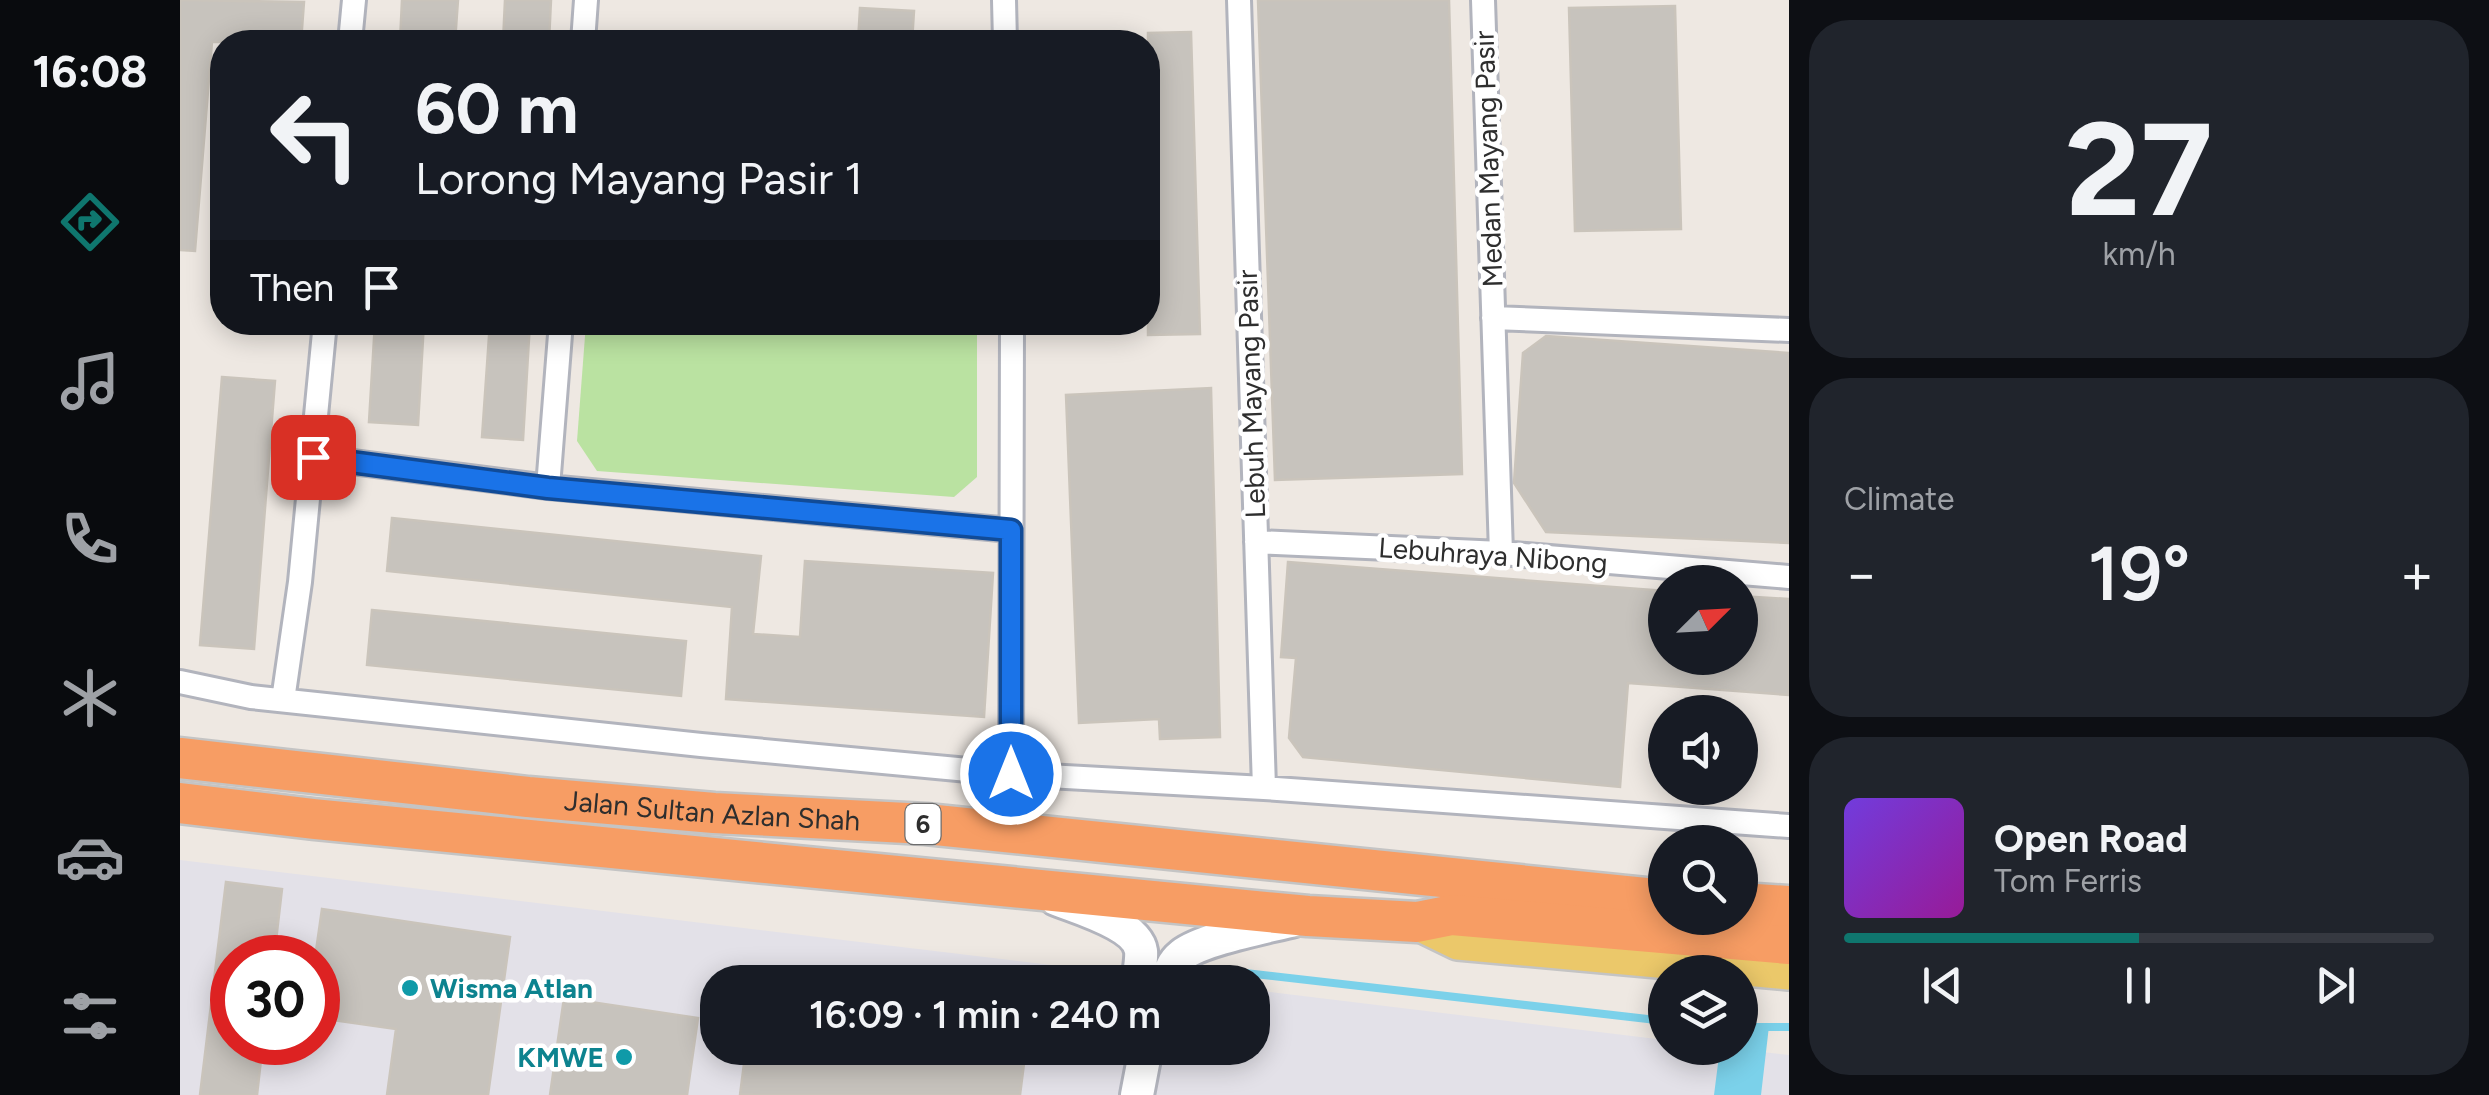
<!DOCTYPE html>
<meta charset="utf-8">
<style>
:root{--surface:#171b24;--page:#20242c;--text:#f1f3f6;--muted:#9ea1a6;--line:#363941;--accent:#0f766e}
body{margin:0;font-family:Figtree,sans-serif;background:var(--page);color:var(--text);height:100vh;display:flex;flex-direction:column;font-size:38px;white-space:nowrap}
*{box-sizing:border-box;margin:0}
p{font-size:32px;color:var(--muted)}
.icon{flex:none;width:55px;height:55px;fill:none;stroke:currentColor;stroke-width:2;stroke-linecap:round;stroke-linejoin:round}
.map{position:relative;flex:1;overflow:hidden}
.details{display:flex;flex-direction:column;gap:20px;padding:20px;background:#0d0f14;width:700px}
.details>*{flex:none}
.guide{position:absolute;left:30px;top:30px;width:950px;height:305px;border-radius:40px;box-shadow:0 5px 25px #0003;background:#171b24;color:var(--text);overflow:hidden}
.needle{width:65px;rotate:66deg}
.buttons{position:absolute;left:1468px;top:565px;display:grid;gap:20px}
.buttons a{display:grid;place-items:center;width:110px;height:110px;border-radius:50%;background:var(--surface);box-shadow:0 5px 25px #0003;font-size:50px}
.speed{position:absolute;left:30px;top:935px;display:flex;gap:20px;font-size:50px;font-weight:700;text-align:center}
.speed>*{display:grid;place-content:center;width:130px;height:130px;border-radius:50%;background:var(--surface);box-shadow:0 5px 25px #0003;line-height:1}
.speed .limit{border:15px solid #d22;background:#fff;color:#111}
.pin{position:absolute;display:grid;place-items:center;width:85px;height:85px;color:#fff;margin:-42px;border-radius:20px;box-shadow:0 5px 15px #0006}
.me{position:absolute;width:110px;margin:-55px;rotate:0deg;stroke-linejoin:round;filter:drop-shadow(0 0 8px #0008)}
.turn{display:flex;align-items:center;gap:35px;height:210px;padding:0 40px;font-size:45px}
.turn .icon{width:130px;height:130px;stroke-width:2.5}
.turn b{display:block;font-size:70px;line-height:85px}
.then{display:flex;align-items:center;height:95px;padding:0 40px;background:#0003;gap:20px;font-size:38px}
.big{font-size:75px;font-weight:600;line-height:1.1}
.details .card{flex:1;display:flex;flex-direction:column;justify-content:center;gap:15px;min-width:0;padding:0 35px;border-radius:40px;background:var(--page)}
.details .dial{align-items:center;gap:0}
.dial b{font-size:130px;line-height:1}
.song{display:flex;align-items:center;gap:30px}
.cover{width:120px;height:120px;border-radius:15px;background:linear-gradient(135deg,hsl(260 70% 55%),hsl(300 70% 35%))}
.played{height:10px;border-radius:5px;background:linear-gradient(90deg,var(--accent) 50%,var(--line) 50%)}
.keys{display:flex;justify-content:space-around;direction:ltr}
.heat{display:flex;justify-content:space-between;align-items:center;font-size:55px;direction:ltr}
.trip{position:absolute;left:520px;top:965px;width:570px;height:100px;border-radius:40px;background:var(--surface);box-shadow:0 5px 25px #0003;font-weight:600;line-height:100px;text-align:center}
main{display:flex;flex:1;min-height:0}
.tab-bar{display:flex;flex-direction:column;width:180px;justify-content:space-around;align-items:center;background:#090b0e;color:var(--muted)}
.tab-bar .icon{width:70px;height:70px}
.tab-bar .selected{color:var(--accent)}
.tab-bar b{font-size:45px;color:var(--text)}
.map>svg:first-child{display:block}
.industrial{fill:#e3e1e8;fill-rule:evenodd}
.green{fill:#bae2a1}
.water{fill:#7bd1ea}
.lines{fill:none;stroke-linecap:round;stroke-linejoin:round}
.stream{stroke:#7bd1ea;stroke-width:8}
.building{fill:#c7c3bd;stroke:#cac4bb;stroke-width:2.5}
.street-casing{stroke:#b2b4bd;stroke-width:28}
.secondary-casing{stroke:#b2b4bd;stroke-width:38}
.primary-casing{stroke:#c4c4c4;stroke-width:40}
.highway-casing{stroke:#c4c4c4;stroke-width:45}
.street{stroke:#fff;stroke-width:22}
.secondary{stroke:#fff;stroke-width:32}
.primary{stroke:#ebc86a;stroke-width:35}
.highway{stroke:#f79d64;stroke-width:40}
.route-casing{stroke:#114b97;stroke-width:25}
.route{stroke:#1a73e8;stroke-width:18}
.culture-dot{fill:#0f9aa8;stroke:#fff;stroke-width:4}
.labels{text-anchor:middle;stroke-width:9;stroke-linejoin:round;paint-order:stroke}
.shield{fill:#fff;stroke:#6d6d6d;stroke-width:2.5}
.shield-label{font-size:25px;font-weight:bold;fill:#2e2e2e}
.street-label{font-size:28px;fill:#2e2e2e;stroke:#fff}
.culture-label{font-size:28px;font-weight:bold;fill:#0d838f;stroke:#fff;text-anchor:start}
</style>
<main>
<nav class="tab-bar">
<b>16:08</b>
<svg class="icon selected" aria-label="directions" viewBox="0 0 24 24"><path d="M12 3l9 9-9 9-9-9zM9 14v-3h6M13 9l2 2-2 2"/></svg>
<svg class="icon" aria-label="music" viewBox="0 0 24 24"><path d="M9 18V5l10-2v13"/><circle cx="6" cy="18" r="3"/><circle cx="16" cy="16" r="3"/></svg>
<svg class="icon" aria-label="phone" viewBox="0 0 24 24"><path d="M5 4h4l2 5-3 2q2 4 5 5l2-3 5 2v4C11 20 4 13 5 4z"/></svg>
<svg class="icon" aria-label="climate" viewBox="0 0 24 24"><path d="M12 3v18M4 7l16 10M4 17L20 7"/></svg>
<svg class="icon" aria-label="car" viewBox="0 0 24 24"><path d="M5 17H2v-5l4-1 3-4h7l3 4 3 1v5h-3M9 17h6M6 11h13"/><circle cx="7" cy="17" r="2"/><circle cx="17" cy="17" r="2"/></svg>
<svg class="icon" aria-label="filters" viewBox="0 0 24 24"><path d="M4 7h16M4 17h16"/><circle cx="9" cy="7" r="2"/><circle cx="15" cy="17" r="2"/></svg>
</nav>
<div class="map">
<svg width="1609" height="1095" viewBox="0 0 1609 1095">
<rect width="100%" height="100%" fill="#eee8e2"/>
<!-- industrial -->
<path class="industrial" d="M 0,860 L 1012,982 L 538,982 L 538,1048 L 1072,1048 L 1073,990 L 1485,1040 L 1485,1048 L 1548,1048 L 1609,1055 L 1609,1095 L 0,1095 ZM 52,958 L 138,958 L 138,1042 L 52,1042 Z"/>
<!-- green -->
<path class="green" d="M 406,323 L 797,323 L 797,477 L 774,497 L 417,471 L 397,441 Z"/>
<!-- water -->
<path class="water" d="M 1589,1026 L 1581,1095 L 1534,1095 L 1540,1048 L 1560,1048 L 1560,1027 Z"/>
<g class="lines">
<!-- stream -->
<path class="stream" d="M 1039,970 L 1485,1021
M 1560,1027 L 1609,1027"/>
</g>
<!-- building -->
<path class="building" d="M 0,0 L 124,2 L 121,42 L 32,42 L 15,251 L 0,250 Z
M 222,0 L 278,0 L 275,42 L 220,42 Z
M 325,0 L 371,0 L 369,42 L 323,42 Z
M 1078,0 L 1269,0 L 1282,474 L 1095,480 Z
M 1495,6 L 1501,229 L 1395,231 L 1389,8 Z
M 680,8 L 734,11 L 732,42 L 678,42 Z
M 1011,32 L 1020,334 L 968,335 L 968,33 Z
M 195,322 L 244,322 L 238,425 L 189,422 Z
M 310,322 L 350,322 L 343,440 L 302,437 Z
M 1366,336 L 1609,353 L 1609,543 L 1366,532 L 1334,483 L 1343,353 Z
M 42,377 L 95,381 L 74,649 L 20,645 Z
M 1031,388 L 1040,737 L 980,739 L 979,719 L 899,723 L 886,395 Z
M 212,518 L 581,556 L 573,634 L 620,637 L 625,561 L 813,573 L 804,717 L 546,699 L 552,607 L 207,571 Z
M 1108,562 L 1485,591 L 1485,658 L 1560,658 L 1560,596 L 1609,599 L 1609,695 L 1448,683 L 1440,787 L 1123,757 L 1109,738 L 1116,658 L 1101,657 Z
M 192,610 L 506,641 L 501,696 L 187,665 Z
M 46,882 L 102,889 L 94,958 L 52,958 L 52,1042 L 83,1042 L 77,1095 L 20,1095 Z
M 142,909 L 330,937 L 308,1095 L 207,1095 L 216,1029 L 138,1018 L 135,958 Z
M 384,998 L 518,1018 L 507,1095 L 370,1095 Z
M 566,1048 L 846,1048 L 840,1095 L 560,1095 Z"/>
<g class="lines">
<!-- street casing -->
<g class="street-casing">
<path id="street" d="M 824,0 L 825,42
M 1059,0 L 1084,788
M 1303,0 L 1321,553
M 170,42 L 174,0
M 403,42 L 406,0
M 1313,318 L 1609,330
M 133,457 L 368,487 L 831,530
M 368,487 L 381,322
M 1076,542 L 1321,553 L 1609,577
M 0,682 L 71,697 L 521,745 L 831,774 L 1084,788 L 1609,826
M 103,700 L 120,582 L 145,322
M 831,774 L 832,322"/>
</g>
<!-- secondary casing -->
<g class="secondary-casing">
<path id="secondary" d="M 876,899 C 898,908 957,924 961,951 C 962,960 959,973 958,982
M 988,982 C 990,971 992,963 1002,955 C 1022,939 1087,927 1114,920
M 957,1095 L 966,1048"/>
</g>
<!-- primary casing -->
<g class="primary-casing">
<path id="primary" d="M 1237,922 L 1278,942 L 1609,972"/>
</g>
<!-- highway casing -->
<g class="highway-casing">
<g id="highway">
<path id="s1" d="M 0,758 L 348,797 L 534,813 L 746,824 L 1485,900"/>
<path d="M 0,803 L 134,819 L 1128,916 L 1237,922 L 1272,915 L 1609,944"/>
<path d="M 1560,903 L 1609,906"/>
</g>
</g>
<!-- street -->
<use href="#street" class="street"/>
<!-- secondary -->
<use href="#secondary" class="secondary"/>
<!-- primary -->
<use href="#primary" class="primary"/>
<!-- highway -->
<use href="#highway" class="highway"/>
</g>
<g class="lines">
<!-- route casing -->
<g class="route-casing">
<path id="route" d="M 133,457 L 368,488 L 831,530 L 831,774"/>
</g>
<!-- route -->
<use href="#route" class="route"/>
</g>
<!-- markers -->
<g class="culture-dot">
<circle cx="230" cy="988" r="10"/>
<circle cx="444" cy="1057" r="10"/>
</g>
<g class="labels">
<!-- shield labels -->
<rect class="shield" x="725.5" y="804" width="35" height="40" rx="8"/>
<g class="shield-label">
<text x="743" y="833">6</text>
</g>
<!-- street labels -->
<g class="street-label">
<text transform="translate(1308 159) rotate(-92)" y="10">Medan Mayang Pasir</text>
<text transform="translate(1071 394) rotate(-92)" y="10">Lebuh Mayang Pasir</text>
<text transform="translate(1313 555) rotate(4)" y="10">Lebuhraya Nibong</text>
<text dy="10" stroke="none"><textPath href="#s1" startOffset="535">Jalan Sultan Azlan Shah</textPath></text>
</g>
<!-- culture labels -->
<g class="culture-label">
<text x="250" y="998">Wisma Atlan</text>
<text x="424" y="1067" text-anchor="end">KMWE</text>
</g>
</g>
</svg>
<div class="buttons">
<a><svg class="needle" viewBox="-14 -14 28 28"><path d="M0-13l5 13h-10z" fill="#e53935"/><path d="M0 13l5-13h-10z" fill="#9ea1a6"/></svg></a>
<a><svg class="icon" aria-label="sound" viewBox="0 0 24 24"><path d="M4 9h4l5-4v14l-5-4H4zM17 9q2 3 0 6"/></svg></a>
<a><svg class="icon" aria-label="search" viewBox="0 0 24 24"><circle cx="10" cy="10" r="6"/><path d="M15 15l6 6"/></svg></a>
<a><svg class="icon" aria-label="layers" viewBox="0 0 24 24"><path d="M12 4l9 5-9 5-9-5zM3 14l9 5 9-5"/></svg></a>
</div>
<div class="speed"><div class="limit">30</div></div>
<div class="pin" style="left:133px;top:457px;background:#d93025"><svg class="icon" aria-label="arrive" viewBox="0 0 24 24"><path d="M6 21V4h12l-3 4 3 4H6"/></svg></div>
<svg class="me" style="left:831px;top:774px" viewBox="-20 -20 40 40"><circle r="17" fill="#1a73e8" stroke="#fff" stroke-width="3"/><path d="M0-11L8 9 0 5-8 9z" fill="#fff"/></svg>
<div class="trip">16:09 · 1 min · 240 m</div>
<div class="guide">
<div class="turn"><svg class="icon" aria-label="left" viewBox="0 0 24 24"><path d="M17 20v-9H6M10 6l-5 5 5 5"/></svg><div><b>60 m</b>Lorong Mayang Pasir 1</div></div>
<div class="then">Then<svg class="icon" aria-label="arrive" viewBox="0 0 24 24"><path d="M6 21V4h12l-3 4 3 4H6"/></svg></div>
</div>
</div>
<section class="details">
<div class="card dial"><b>27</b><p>km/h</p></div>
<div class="card"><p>Climate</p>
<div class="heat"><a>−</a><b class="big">19°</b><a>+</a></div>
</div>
<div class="card">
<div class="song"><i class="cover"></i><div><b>Open Road</b><p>Tom Ferris</p></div></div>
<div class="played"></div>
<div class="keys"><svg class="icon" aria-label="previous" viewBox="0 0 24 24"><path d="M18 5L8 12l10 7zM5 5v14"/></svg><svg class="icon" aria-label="pause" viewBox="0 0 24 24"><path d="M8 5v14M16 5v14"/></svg><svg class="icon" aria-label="next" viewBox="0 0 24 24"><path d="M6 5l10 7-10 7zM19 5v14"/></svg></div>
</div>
</section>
</main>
